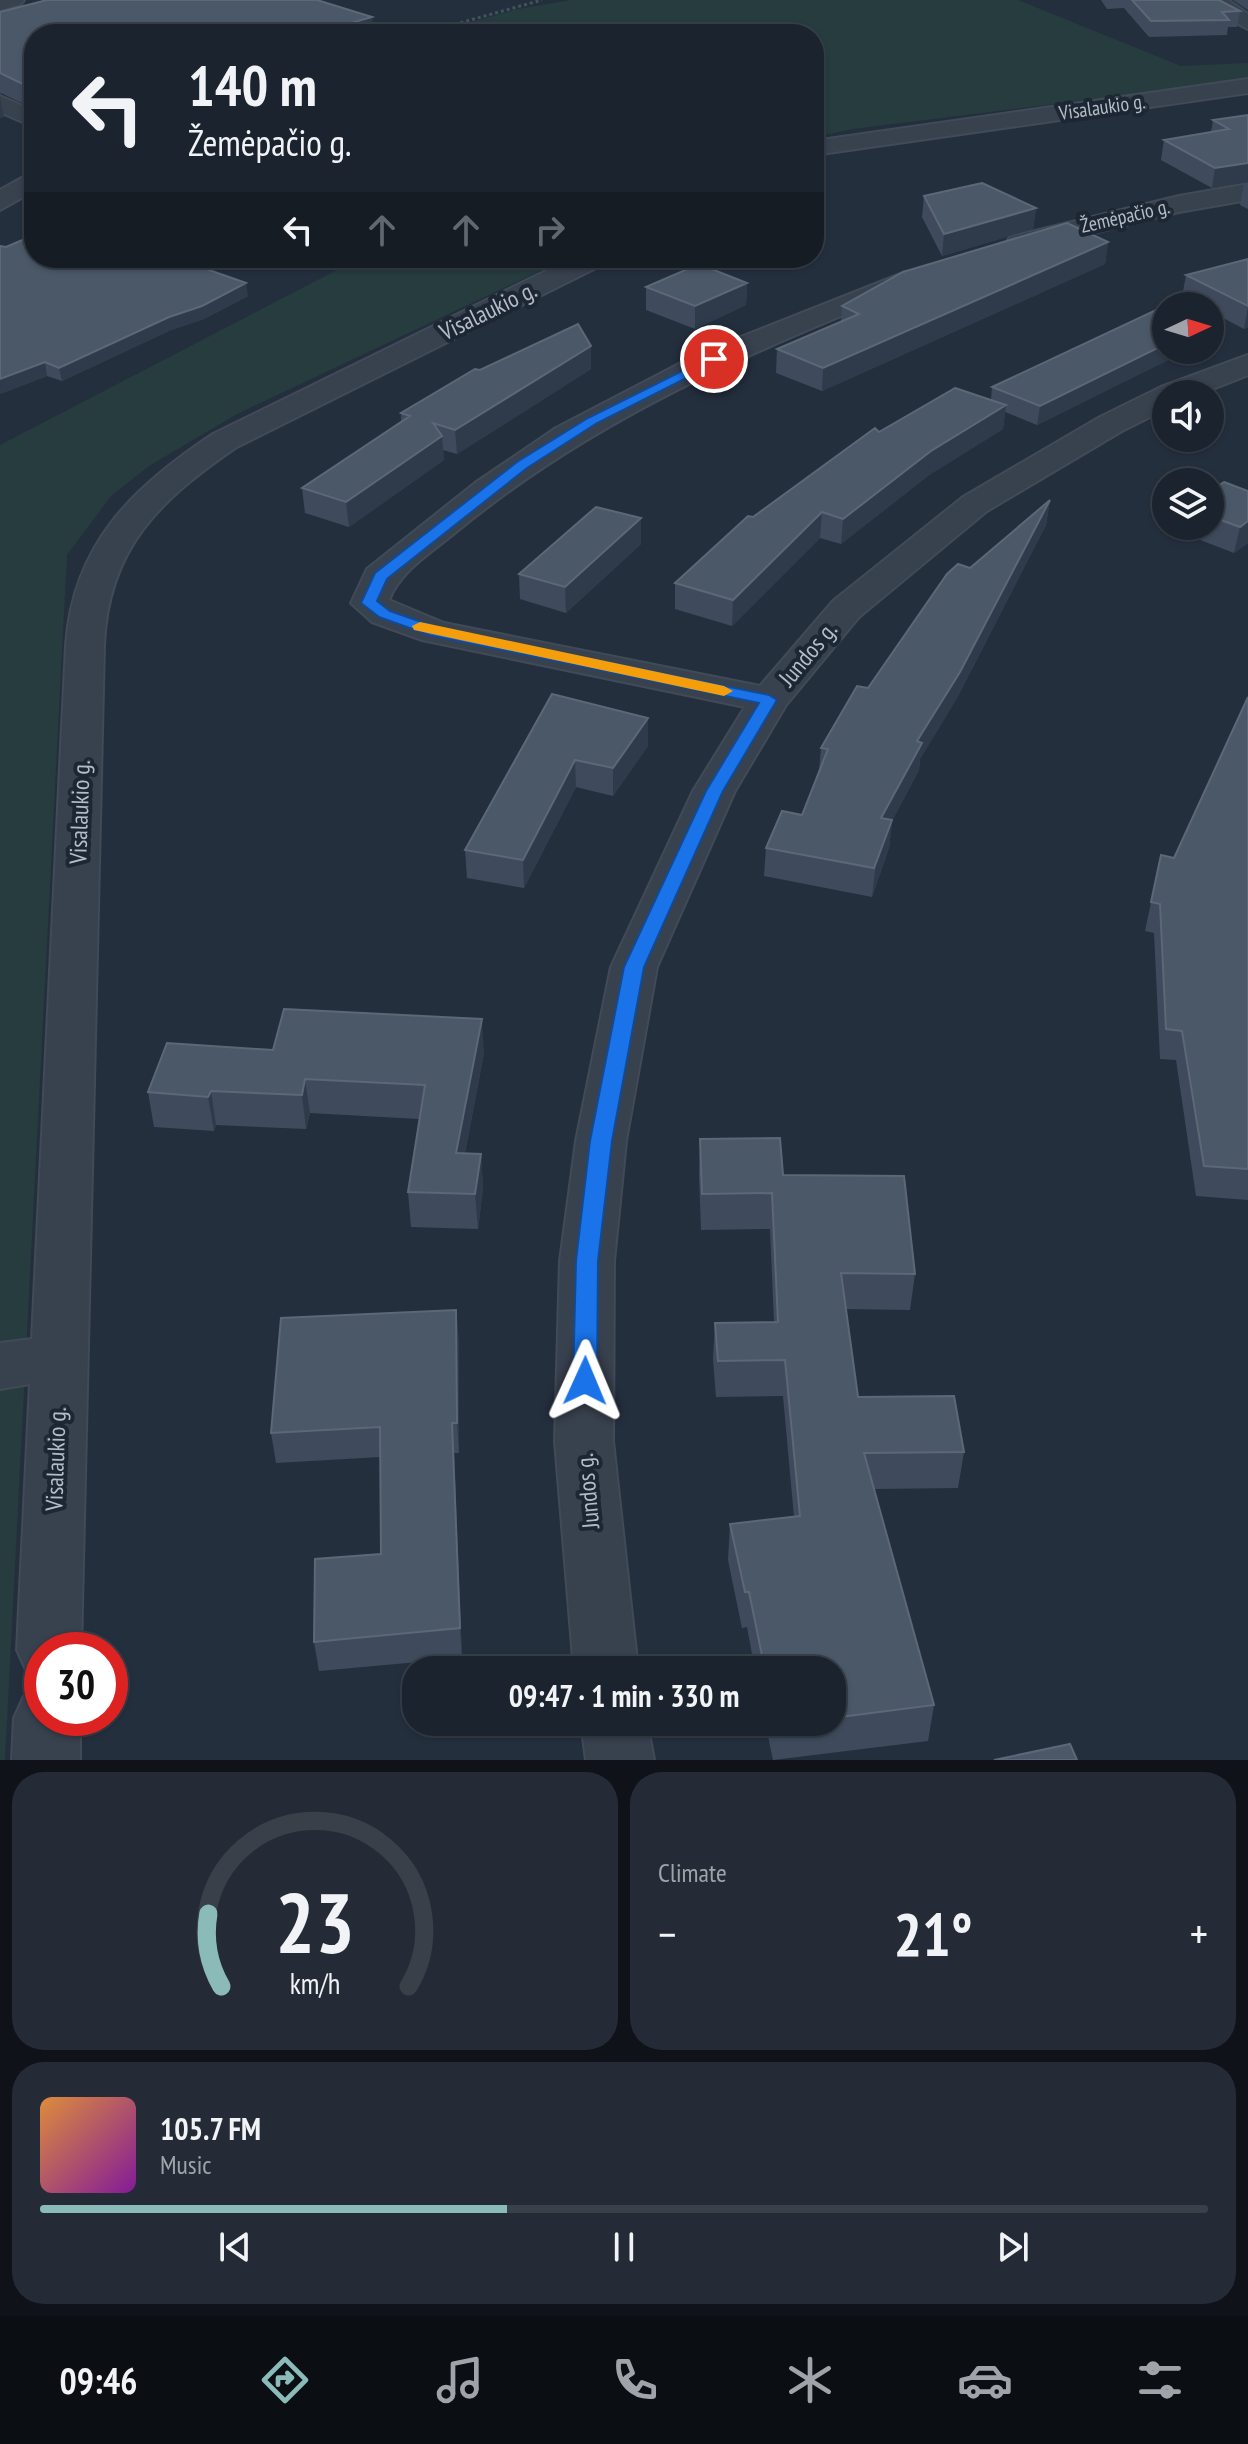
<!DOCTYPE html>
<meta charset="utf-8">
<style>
:root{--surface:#1b232e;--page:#242b36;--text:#f1f3f6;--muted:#a0a4aa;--line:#39404a;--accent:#8bbbb9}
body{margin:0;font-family:"PT Sans Narrow",sans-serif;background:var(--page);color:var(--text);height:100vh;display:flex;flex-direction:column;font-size:30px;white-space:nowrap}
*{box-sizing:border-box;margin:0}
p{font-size:26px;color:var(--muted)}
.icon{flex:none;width:44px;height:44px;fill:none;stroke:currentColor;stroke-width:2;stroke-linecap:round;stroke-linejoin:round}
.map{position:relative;height:1760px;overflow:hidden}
.drawer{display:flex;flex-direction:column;gap:12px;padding:12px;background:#0f1319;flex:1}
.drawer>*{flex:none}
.hud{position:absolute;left:24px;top:24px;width:800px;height:244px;border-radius:32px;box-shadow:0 2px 6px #0004,0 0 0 2px var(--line);background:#1b232e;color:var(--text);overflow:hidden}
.needle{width:52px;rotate:86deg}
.controls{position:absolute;left:1152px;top:292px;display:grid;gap:16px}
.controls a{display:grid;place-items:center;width:72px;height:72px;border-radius:50%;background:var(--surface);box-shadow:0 2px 6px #0004,0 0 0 2px var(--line);font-size:40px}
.speed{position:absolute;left:24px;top:1632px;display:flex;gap:16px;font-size:40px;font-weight:700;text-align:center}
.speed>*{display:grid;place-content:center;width:104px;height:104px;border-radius:50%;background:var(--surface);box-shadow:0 2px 6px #0004,0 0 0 2px var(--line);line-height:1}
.speed .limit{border:12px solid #d22;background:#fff;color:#111}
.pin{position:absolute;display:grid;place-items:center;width:68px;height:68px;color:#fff;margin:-34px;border:4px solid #fff;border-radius:50%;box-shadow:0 2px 8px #0007}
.me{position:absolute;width:88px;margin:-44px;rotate:1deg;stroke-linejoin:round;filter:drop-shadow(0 0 6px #0008)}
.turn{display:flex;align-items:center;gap:28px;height:168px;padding:0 32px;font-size:36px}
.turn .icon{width:104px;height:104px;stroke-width:2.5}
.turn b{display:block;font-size:56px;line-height:68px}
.lanes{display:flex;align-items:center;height:76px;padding:0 32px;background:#0003;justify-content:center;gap:40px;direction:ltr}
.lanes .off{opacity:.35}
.big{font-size:60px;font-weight:700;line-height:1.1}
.drawer .widget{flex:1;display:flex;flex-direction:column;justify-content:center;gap:12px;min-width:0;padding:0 28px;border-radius:32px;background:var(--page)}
.drawer .dial{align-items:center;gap:0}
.dial svg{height:208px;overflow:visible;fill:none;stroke:var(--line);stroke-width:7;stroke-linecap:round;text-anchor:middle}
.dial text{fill:var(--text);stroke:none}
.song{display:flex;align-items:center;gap:24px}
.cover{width:96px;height:96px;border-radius:12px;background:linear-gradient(135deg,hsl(30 70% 55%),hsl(290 70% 35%))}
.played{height:8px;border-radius:4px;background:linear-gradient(90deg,var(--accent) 40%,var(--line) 40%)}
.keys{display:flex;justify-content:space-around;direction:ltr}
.heat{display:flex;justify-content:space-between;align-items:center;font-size:44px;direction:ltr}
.drawer .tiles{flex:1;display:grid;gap:12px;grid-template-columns:1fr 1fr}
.widget:last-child{grid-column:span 2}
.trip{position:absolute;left:402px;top:1656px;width:444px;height:80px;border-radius:32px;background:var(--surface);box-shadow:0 2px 6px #0004,0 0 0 2px var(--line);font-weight:700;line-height:80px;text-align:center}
.dock{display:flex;height:128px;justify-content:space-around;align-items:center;background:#0b0e12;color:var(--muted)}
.dock .icon{width:56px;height:56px}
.dock .on{color:var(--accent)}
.dock b{font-size:36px;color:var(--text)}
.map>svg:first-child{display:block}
.green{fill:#263c3f}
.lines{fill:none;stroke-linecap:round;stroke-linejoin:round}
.minor-casing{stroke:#414a57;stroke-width:4}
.path{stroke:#3f5557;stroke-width:3;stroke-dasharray:3 3;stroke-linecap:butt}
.minor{fill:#38414e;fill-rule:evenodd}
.wall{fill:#3f4b5c}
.shaded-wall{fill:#2f3b4b}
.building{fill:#4b5868;stroke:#5c6777;stroke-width:2}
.route{fill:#1a73e8;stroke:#114b97;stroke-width:2}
.slow{fill:#f59e0b}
.labels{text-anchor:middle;stroke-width:8;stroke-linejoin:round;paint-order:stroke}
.far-street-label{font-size:20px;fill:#b4bcc9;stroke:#1d2633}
.street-label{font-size:24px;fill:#b4bcc9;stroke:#1d2633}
</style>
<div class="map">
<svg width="1248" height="1760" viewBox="0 0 1248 1760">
<rect width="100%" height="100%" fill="#242f3e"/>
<!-- green -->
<path class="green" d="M 571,0 L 1018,0 L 1181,66 L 1248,63 L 1248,80 L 853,129 L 814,137 L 814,34 L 428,34 L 518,9 Z
M 360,258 L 567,258 L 237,414 L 149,466 L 111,496 L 67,555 L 5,1760 L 0,1760 L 0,445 Z"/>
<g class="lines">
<!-- minor casing -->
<g class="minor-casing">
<path id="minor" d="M 0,0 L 24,0 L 21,4 L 0,10 Z
M 1207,0 L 1228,0 L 1248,14 L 1248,29 L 1220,15 Z
M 1248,79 L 1248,93 L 814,155 L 814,141 Z
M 0,96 L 34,111 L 34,127 L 0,112 Z
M 34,171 L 34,191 L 0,210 L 0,190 Z
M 1248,184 L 1248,200 L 1179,212 L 1020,251 L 1010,249 L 1006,243 L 1010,237 L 1179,196 Z
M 572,258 L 608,258 L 604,264 L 235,448 C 160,500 108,548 104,645 L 81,1650 L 42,1650 L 42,1676 L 26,1670 L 17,1650 L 30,1384 L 0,1389 L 0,1343 L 32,1339 L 66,645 C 73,544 133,487 213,434 Z
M 905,272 L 915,274 L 919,280 L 915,286 C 751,351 593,419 456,532 C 432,552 401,570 389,600 L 444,623 L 760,686 L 833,601 L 963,497 L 1100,417 L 1161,387 L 1248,355 L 1248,375 L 1200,394 L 1166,394 L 1166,409 L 1122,431 L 987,511 L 859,617 L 786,705 L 735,791 L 657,967 L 626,1141 L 614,1261 L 613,1441 L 638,1670 L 574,1670 L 555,1441 L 560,1261 L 576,1141 L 611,967 L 693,791 L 745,707 L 422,640 L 372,622 L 351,603 L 367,569 L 475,483 L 556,428 L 698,354 Z
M 42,1689 L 42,1718 L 80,1718 L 80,1760 L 12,1760 L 14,1718 L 24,1696 Z
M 581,1722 L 647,1722 L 654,1760 L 586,1760 Z"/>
</g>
<!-- path -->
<path class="path" d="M 420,34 L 542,0"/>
<!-- minor -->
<use href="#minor" class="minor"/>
</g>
<!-- wall -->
<path class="wall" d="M 1101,0 L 1219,0 L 1240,11 L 1237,27 L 1228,27 L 1227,35 L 1149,37 L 1124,8 L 1107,9 Z
M 1233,0 L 1248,0 L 1248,10 Z
M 0,12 L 372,17 L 373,34 L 34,34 L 34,109 L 1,93 L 0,94 Z
M 1248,115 L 1248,182 L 1212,188 L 1161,160 L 1164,140 L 1211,132 L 1213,120 Z
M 1248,183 L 1248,209 L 1240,205 L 1244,184 Z
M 924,196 L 1036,208 L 1033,229 L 942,256 L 922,217 Z
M 1108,242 L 1105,264 L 822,391 L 776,373 L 777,349 L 841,321 L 842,306 Z
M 0,246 L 248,296 L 204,319 L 171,330 L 62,381 L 47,376 L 0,394 Z
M 1248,259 L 1248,327 L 1244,329 L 1210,311 L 1210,306 L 1200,306 L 1182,297 L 1186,275 Z
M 747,283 L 746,305 L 695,329 L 646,310 L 646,287 Z
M 1166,350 L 1170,350 L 1168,360 L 1037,425 L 1005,412 L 1003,429 L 929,475 L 841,544 L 820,538 L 732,626 L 675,609 L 675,583 L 753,517 L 879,432 L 991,400 L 992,387 Z
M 591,369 L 457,454 L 443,450 L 444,460 L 349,527 L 305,513 L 302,488 L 401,421 L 401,413 L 480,370 Z
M 1210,491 L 1248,491 L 1248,543 L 1234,553 L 1182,533 L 1183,526 L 1210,526 Z
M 1050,500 L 1046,525 L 957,698 L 920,759 L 919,770 L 892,821 L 889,848 L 872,897 L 764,876 L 766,848 L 802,815 L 819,771 L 821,748 L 868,688 L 970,568 Z
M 641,544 L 566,613 L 520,599 L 519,574 Z
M 552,694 L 648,718 L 648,746 L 613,796 L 576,787 L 524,888 L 467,878 L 465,850 Z
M 1248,697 L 1248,1200 L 1196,1196 L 1176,1060 L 1160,1059 L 1154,933 L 1145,931 L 1161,855 L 1174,858 Z
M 484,1053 L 465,1153 L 481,1154 L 483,1188 L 478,1229 L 411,1227 L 408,1192 L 419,1119 L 310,1113 L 306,1129 L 216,1125 L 214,1131 L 154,1127 L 148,1092 Z
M 700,1139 L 783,1175 L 915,1274 L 910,1310 L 846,1309 L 858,1397 L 964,1452 L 958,1488 L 874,1489 L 934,1705 L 928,1741 L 773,1760 L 765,1722 L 832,1722 L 832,1670 L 755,1670 L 747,1627 L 742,1628 L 728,1560 L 730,1524 L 794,1517 L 783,1396 L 716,1397 L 713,1359 L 715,1323 L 774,1322 L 770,1229 L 701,1230 L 699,1174 Z
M 459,1340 L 459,1453 L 454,1453 L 462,1658 L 319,1671 L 314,1642 L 381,1554 L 380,1457 L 276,1463 L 271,1433 Z"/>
<!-- shaded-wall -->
<path class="shaded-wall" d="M 372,17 L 373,34 L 313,34 Z
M 0,97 L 4,117 L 0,118 Z
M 1248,163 L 1248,182 L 1212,188 L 1215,168 Z
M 1036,208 L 1033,229 L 942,256 L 944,234 Z
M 1108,242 L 1105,264 L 822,391 L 823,368 Z
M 246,283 L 248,296 L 204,319 L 171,330 L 62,381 L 59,368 Z
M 747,283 L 746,305 L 695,329 L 695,306 Z
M 1248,307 L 1248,327 L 1244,329 Z
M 1166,344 L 1166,350 L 1170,350 L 1168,360 L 1037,425 L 1040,406 Z
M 591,346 L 591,369 L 457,454 L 455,430 Z
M 45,362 L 47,376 L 0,394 L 0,379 Z
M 1006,405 L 1003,429 L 929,475 L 841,544 L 843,519 L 931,451 Z
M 442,436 L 444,460 L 349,527 L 346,502 Z
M 1050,500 L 1046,525 L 957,698 L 920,759 L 919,770 L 892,821 L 889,848 L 872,897 L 881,818 L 917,741 Z
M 822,512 L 820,538 L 732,626 L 733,600 Z
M 641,518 L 641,544 L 566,613 L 565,587 Z
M 1248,521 L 1248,543 L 1234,553 L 1240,527 Z
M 648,718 L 648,746 L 613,796 L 613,768 Z
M 575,760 L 576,787 L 524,888 L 523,860 Z
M 482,1019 L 484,1053 L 458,1188 L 456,1153 Z
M 305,1079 L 310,1113 L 306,1129 L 302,1095 Z
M 211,1091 L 216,1125 L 214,1131 L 208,1097 Z
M 481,1154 L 483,1188 L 478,1229 L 475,1194 Z
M 456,1310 L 459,1340 L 459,1453 L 457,1423 Z
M 452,1423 L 454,1453 L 462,1658 L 460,1628 Z"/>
<!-- building -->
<path class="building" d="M 47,0 L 317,0 L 372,17 L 313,34 L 34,34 L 34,88 L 33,89 L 0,73 L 0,12 Z
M 1132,0 L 1219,0 L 1240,11 L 1222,12 L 1229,20 L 1151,21 Z
M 1248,115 L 1248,163 L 1215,168 L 1164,140 L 1229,129 L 1213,120 Z
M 982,183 L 1036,208 L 944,234 L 924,196 Z
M 1067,223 L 1108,242 L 823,368 L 777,349 L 859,314 L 842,306 L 903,272 Z
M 34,235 L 34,258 L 175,258 L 246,283 L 202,306 L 169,317 L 59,368 L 45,362 L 0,379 L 0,246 L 6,247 Z
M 1248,259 L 1248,306 L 1186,275 Z
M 699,264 L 747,283 L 695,306 L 646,287 Z
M 1156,310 L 1166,331 L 1166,344 L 1040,406 L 992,387 Z
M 578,324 L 591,346 L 455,430 L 433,423 L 442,436 L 346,502 L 302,488 L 410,416 L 401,413 L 475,369 L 480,370 Z
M 955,388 L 1006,405 L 931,451 L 843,519 L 822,512 L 733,600 L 675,583 L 748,516 L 753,517 L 875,428 L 879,432 Z
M 1224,482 L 1248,491 L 1248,521 L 1240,527 L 1210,516 L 1210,491 Z
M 1050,500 L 960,672 L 917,741 L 922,743 L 881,818 L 892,820 L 874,868 L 766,848 L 782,811 L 802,815 L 828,749 L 821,748 L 857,686 L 868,688 L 947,574 L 958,564 L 970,568 Z
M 596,507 L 641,518 L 565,587 L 519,574 Z
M 552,694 L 648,718 L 613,768 L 575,760 L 523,860 L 465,850 Z
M 1248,697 L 1248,1169 L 1204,1166 L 1182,1031 L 1166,1029 L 1160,904 L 1151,902 L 1161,855 L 1174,858 Z
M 284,1009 L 482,1019 L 456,1153 L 481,1154 L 475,1194 L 408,1192 L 425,1085 L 305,1079 L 302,1095 L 211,1091 L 208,1097 L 148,1092 L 167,1043 L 273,1050 Z
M 780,1138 L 783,1175 L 904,1176 L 915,1274 L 841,1273 L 858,1397 L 954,1396 L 964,1452 L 864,1453 L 934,1705 L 832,1718 L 832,1670 L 765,1670 L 749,1592 L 745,1592 L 730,1524 L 800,1516 L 785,1360 L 718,1361 L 715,1323 L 778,1322 L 772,1193 L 702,1194 L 700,1139 Z
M 456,1310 L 457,1423 L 452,1423 L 460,1628 L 314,1642 L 315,1559 L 381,1554 L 380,1427 L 271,1433 L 281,1318 Z
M 775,1722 L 802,1722 L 776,1725 Z
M 1070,1744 L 1077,1760 L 994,1760 Z"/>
<!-- route -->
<path class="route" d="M 714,355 L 718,356 L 718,362 L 597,423 L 527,468 L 387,579 L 377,601 L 390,611 L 439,628 L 769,695 L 777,700 L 723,791 L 644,967 L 612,1141 L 598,1261 L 597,1381 L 594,1388 L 577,1388 L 573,1381 L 576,1261 L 590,1141 L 624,967 L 706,791 L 759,703 L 429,635 L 379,617 L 361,603 L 375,573 L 517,462 L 588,418 Z"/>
<!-- slow -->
<path class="slow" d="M 420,622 L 724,686 L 733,691 L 724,696 L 414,630 L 412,626 Z"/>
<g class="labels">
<!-- far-street labels -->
<g class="far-street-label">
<text transform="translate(1102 107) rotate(-8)" y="7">Visalaukio g.</text>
<text transform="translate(1125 216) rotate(-13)" y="7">Žemėpačio g.</text>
</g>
<!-- street labels -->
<g class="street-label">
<text transform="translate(488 311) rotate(-26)" y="8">Visalaukio g.</text>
<text transform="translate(808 654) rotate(-50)" y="8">Jundos g.</text>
<text transform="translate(80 812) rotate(-88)" y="8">Visalaukio g.</text>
<text transform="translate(56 1459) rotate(-88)" y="8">Visalaukio g.</text>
<text transform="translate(588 1491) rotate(-95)" y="8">Jundos g.</text>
</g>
</g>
</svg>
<div class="controls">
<a><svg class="needle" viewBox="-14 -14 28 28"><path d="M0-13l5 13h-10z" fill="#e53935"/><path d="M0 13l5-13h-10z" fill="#a0a4aa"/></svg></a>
<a><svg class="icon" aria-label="sound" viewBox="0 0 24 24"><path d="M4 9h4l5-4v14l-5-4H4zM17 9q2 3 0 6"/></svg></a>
<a><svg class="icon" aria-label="layers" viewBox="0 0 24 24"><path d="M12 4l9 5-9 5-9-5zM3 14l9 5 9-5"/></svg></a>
</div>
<div class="speed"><div class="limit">30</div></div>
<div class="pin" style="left:714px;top:359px;background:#d93025"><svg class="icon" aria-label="arrive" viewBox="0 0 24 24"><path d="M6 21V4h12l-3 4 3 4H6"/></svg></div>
<svg class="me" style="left:585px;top:1381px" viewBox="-20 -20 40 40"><path d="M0-17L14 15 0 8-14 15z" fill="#1a73e8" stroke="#fff" stroke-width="4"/></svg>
<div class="trip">09:47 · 1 min · 330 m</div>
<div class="hud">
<div class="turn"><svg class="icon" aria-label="left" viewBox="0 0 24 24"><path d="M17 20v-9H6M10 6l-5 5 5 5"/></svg><div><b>140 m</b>Žemėpačio g.</div></div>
<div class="lanes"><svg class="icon" aria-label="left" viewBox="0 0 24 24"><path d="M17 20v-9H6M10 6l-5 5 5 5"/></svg><svg class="icon off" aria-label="ahead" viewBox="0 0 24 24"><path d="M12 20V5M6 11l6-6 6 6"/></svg><svg class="icon off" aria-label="ahead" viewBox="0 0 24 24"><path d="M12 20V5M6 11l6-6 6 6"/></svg><svg class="icon off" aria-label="right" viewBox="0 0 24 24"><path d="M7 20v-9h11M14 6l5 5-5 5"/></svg></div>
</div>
</div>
<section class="drawer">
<div class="tiles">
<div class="widget dial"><svg viewBox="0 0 100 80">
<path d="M14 69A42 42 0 1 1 86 69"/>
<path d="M14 69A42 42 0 0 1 9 41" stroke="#8bbbb9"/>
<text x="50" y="56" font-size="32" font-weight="700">23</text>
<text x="50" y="72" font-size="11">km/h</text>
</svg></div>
<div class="widget"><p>Climate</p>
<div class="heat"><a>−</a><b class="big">21°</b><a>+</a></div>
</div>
<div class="widget">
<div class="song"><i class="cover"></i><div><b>105.7 FM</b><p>Music</p></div></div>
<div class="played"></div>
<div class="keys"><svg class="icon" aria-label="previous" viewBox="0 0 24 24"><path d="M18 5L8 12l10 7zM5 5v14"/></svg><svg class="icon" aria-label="pause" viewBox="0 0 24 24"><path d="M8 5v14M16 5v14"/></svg><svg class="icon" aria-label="next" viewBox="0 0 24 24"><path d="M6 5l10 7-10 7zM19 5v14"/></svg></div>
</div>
</div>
</section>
<nav class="dock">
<b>09:46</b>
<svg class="icon on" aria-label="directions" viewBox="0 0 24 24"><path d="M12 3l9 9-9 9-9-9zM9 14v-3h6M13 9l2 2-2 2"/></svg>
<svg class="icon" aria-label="music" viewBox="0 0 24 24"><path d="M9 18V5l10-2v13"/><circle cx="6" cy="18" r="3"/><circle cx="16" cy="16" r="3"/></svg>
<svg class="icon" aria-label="phone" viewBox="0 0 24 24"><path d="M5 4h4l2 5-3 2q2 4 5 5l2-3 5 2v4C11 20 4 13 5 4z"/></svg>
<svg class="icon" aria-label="climate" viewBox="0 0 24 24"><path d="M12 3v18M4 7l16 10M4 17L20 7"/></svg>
<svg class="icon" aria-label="car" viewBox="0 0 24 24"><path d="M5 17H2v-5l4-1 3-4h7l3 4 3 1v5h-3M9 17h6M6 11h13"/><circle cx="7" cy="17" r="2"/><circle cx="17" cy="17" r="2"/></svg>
<svg class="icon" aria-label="filters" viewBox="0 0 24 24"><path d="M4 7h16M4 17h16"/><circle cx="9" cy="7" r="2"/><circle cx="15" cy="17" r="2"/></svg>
</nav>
